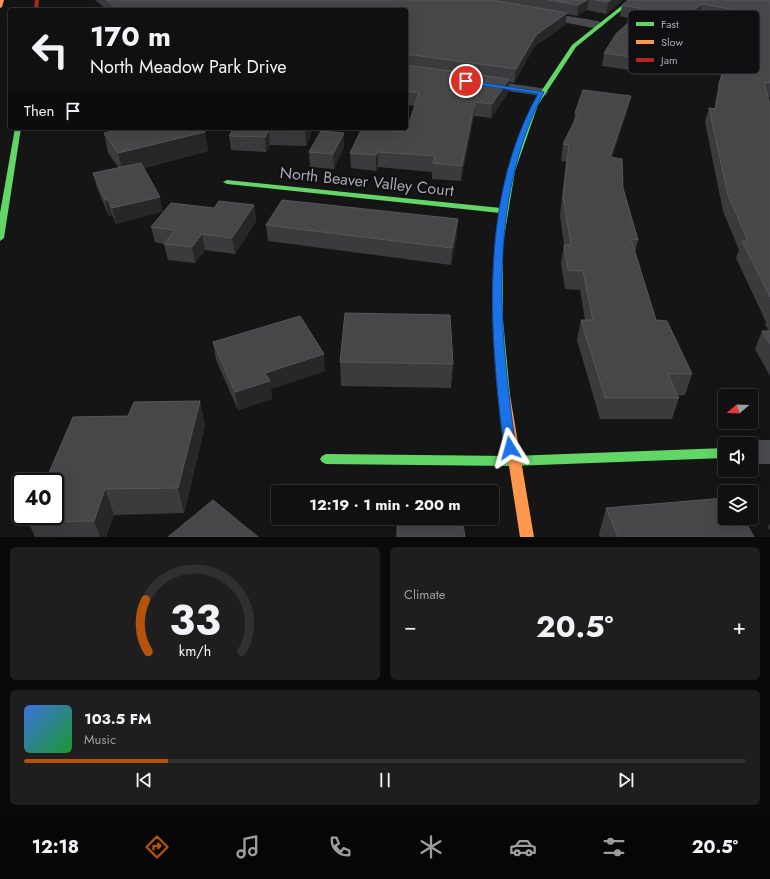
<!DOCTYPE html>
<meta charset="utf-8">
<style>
:root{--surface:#101010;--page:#1e1e1e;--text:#f1f3f6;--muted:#9c9d9f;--line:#303030;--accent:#b45309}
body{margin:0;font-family:Jost,sans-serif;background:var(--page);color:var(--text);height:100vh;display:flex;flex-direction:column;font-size:15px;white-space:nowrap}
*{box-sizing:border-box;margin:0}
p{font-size:13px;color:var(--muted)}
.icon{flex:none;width:22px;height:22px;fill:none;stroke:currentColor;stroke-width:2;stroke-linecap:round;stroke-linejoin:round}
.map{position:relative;height:537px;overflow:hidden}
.drawer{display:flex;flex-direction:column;gap:10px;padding:10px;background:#090909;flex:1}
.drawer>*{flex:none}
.banner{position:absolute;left:8px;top:8px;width:400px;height:122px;border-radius:4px;box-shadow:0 4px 16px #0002,0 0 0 1px var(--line);background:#101010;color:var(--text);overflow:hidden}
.needle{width:26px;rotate:251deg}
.fabs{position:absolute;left:718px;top:389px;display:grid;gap:8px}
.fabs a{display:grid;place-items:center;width:40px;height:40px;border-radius:4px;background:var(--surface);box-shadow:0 4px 16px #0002,0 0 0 1px var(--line);font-size:20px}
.speed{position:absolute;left:12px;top:473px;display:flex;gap:8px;font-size:20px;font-weight:700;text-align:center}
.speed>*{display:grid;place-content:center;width:52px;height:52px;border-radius:50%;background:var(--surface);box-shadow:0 4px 16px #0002,0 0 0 1px var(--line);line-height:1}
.speed .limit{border:2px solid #111;border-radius:6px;background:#fff;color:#111}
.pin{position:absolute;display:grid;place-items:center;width:34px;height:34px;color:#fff;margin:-17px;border:2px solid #fff;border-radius:50%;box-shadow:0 1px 4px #0007}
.me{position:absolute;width:44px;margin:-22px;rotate:352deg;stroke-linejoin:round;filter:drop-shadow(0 0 3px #0008)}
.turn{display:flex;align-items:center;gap:14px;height:84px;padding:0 16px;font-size:18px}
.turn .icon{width:52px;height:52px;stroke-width:2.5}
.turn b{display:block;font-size:28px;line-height:34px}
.then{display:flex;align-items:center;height:38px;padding:0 16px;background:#0003;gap:8px;font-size:15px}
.big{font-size:30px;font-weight:700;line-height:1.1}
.drawer .widget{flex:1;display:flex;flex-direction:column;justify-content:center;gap:6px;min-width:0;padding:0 14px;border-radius:6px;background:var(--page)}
.drawer .dial{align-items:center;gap:0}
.dial svg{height:104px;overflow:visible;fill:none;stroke:var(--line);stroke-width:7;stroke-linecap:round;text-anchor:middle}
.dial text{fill:var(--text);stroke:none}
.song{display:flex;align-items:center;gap:12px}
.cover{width:48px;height:48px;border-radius:6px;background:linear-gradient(135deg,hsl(220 70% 55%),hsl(130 70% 35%))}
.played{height:4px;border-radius:2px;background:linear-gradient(90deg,var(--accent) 20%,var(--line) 20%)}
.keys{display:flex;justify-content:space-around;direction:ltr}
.heat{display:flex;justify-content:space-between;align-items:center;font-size:22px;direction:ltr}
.drawer .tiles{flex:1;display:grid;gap:10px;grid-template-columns:1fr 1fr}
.widget:last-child{grid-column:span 2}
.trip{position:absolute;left:271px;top:485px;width:228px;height:40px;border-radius:4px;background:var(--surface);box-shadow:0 4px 16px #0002,0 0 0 1px var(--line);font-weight:700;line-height:40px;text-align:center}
.dock{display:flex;height:64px;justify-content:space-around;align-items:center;background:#060606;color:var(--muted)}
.dock .icon{width:28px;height:28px}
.dock .current{color:var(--accent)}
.dock b{font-size:18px;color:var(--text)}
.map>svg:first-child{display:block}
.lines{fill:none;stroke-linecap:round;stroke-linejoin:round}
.street{fill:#494a4e;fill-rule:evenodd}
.fast{fill:#63d668;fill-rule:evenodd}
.slow{fill:#ff974d;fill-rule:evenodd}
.jam{fill:#b3261e;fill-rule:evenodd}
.wall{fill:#3b3b3d}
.shaded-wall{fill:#272728}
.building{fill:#47474a;stroke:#56565b}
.route{fill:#1a73e8;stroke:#114b97}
.labels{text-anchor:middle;stroke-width:4;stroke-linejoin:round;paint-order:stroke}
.street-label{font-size:16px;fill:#a6a9b6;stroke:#0f0f11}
.key{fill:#0f0f11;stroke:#3c3d43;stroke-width:1}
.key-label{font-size:11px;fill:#a6a9b6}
</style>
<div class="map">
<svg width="770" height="537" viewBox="0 0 770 537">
<rect width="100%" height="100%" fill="#151515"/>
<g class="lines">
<!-- street -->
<path class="street" d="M 537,11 L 598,21 L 604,25 L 598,29 L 533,16 L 531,14 L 533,12 Z
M 479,79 L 541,88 L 546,89 L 548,92 L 546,95 L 541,96 L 474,86 L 472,83 L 474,80 Z
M 751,440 L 770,440 L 770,464 L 751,464 L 751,444 L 740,444 Z"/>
<!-- fast -->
<path class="fast" d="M 629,0 L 634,0 L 576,47 L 538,105 L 515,171 L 503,244 L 503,320 L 510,395 L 508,398 L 504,399 L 500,398 L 498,395 L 493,320 L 495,244 L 500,213 L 227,184 L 223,182 L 227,180 L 501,208 L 507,171 L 532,105 L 572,45 Z
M 15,128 L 21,128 L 4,238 L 0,241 L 0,213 Z
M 725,448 L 725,458 L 512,466 L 326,464 L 322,462 L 320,459 L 322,456 L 326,454 L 512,456 Z"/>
<!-- slow -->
<path class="slow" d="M 0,0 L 4,0 L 2,7 L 0,8 Z
M 504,391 L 508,392 L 510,395 L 534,537 L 520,537 L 498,395 L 500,392 Z"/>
<!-- jam -->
<path class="jam" d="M 35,0 L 39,0 L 38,10 L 34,10 Z"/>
</g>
<!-- wall -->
<path class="wall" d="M 95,0 L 623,0 L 606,14 L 587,10 L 577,16 L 566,14 L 565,25 L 534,47 L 514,83 L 509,82 L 508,93 L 491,118 L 474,116 L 461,181 L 432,179 L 432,172 L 378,167 L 376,171 L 351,168 L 350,153 L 406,132 L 415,106 L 406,105 L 406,10 L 107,10 Z
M 770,0 L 770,97 L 768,97 L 770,105 L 770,376 L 755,349 L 762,331 L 769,331 L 765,325 L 766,322 L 736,258 L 739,250 L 723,211 L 705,122 L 709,108 L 714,109 L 716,98 L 731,43 L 744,24 L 699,15 L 668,39 L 650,73 L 602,66 L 604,53 L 632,19 L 620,16 L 622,5 Z
M 631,96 L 627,111 L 612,158 L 623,188 L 638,240 L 635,253 L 656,320 L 692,374 L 685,395 L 677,395 L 679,398 L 672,419 L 600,419 L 577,340 L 581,320 L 585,320 L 580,290 L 565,289 L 561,263 L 564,245 L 560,215 L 566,162 L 561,161 L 563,144 L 573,125 L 575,113 Z
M 234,128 L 313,128 L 306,146 L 270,145 L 266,152 L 231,150 L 229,136 Z
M 205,132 L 208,151 L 144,168 L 116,224 L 112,215 L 109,216 L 97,188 L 93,173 L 119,168 L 108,153 L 104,133 Z
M 344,147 L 334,169 L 310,167 L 309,152 Z
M 254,205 L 256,221 L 235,254 L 205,250 L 195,263 L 168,260 L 164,244 L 155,242 L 151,227 L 214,208 Z
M 266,225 L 457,235 L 451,265 L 268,241 Z
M 213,342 L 325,371 L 271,389 L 272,399 L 238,410 L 216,360 Z
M 340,362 L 453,364 L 451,388 L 341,386 Z
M 200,401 L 205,426 L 184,513 L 114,515 L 106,537 L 35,537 L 28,522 L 128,416 Z
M 606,508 L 754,537 L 600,537 L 599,534 Z
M 397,518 L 465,537 L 396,537 Z
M 770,523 L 770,531 L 768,527 Z"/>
<!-- shaded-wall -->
<path class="shaded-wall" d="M 587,0 L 589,0 L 587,10 L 577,16 L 578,5 Z
M 611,0 L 623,0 L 606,14 L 608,2 Z
M 702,4 L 699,15 L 668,39 L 650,73 L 653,60 L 671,27 Z
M 567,13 L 565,25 L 534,47 L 514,83 L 516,69 L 536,35 Z
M 509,79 L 508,93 L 491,118 L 492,104 Z
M 631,96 L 627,111 L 606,174 L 610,157 Z
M 475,102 L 474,116 L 461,181 L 462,166 Z
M 306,128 L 313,128 L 306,146 L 305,131 Z
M 269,130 L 270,145 L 266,152 L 265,137 Z
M 205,132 L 208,151 L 123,173 L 118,153 Z
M 344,133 L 344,147 L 334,169 L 333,154 Z
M 378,152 L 378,167 L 376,171 L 376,155 Z
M 160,197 L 163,212 L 116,224 L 112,208 Z
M 105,200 L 108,200 L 112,215 L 109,216 Z
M 254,205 L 256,221 L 235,254 L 232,238 Z
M 458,219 L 457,235 L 451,265 L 452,248 Z
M 202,234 L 205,250 L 195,263 L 192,247 Z
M 324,354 L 325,371 L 271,389 L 272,399 L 238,410 L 235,392 L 265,373 Z
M 200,401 L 205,426 L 184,513 L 178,488 Z
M 105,489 L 114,515 L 106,537 L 100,537 L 94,521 Z"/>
<!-- building -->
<path class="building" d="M 106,0 L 492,0 L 567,13 L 536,35 L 516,69 L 406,54 L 406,10 L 119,10 Z
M 549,0 L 587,0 L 578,5 Z
M 595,0 L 611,0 L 608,2 Z
M 628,0 L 770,0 L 770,83 L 764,82 L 770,105 L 770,297 L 742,241 L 748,241 L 728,195 L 709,108 L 716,109 L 719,84 L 731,43 L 752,13 L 702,4 L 671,27 L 653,60 L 604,53 L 616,34 L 643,9 L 622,5 Z
M 406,65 L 509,79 L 492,104 L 475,102 L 462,166 L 433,163 L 435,156 L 378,152 L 376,155 L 350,153 L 362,128 L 406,132 L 419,93 L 406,91 Z
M 583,90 L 631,96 L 610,157 L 622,159 L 623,188 L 638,240 L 631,239 L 656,320 L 667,321 L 692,374 L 668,374 L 679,398 L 605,398 L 581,320 L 593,320 L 583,271 L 568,270 L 564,245 L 571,245 L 563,197 L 569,145 L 563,144 L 578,114 L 575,113 Z
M 126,128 L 202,128 L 205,132 L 118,153 L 104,133 Z
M 234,128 L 306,128 L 305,131 L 269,130 L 265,137 L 229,136 Z
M 321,131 L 344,133 L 333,154 L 309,152 Z
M 141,163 L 160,197 L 112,208 L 108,200 L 105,200 L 93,173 Z
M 282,200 L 458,219 L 452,248 L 266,225 Z
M 219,201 L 254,205 L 232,238 L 202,234 L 192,247 L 164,244 L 175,230 L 151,227 L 171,203 L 214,208 Z
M 345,313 L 450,315 L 453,364 L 340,362 Z
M 300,316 L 324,354 L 265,373 L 270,381 L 235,392 L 213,342 Z
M 762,331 L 770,331 L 770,344 Z
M 200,401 L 178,488 L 105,489 L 94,521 L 28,522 L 31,516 L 55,516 L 55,482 L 45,482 L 73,417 L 128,416 L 134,402 Z
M 725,498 L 725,518 L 743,518 L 754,537 L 618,537 L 606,508 Z
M 213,500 L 258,537 L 168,537 Z
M 397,518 L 462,518 L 465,537 L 398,537 Z"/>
<!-- route -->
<path class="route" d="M 464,80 L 544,92 C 487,201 499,330 516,448 L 514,451 L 506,451 L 504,448 C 489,331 479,200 538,94 L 466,83 L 464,83 Z"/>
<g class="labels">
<!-- street labels -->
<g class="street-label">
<text transform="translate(367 181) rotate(6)" y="6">North Beaver Valley Court</text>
</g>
</g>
<!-- legend -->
<rect x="628" y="10" width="132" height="64" rx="6" class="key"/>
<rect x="636" y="22" width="18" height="4" fill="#63d668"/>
<rect x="636" y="40" width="18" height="4" fill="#ff974d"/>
<rect x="636" y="58" width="18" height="4" fill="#b3261e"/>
<g class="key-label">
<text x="661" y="28">Fast</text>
<text x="661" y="46">Slow</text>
<text x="661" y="64">Jam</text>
</g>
</svg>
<div class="fabs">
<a><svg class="needle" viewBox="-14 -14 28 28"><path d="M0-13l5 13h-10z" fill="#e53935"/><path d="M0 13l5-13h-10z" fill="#9c9d9f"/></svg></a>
<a><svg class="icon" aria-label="sound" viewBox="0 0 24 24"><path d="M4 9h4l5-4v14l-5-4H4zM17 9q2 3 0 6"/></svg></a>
<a><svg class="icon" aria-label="layers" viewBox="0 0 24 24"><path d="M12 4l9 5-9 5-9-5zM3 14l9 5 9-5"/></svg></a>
</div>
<div class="speed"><div class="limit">40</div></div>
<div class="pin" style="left:466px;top:81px;background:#d93025"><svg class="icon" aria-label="arrive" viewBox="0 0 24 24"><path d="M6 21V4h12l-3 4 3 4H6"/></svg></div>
<svg class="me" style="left:510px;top:448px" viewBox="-20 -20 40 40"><path d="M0-17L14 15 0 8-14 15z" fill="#1a73e8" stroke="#fff" stroke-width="4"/></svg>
<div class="trip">12:19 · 1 min · 200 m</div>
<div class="banner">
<div class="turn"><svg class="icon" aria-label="left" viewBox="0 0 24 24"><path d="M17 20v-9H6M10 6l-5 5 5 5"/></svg><div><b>170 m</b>North Meadow Park Drive</div></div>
<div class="then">Then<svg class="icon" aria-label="arrive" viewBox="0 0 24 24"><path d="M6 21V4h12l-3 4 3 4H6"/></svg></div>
</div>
</div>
<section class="drawer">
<div class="tiles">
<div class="widget dial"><svg viewBox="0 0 100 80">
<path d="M14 69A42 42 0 1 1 86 69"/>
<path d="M14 69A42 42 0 0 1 12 29" stroke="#b45309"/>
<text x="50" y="56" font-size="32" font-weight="700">33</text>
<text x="50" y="72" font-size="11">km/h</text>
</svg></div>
<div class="widget"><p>Climate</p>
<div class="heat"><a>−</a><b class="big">20.5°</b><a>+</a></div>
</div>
<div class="widget">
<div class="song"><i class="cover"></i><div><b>103.5 FM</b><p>Music</p></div></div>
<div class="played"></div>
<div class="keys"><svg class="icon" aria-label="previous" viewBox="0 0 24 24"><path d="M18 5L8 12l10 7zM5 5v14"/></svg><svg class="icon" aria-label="pause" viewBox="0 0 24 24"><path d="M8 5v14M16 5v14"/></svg><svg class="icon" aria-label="next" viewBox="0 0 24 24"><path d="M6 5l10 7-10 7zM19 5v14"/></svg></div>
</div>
</div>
</section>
<nav class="dock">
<b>12:18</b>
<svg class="icon current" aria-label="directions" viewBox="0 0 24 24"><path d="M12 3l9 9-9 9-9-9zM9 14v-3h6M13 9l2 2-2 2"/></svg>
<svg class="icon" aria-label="music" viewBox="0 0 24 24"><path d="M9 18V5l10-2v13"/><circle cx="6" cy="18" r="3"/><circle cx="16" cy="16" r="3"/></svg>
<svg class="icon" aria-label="phone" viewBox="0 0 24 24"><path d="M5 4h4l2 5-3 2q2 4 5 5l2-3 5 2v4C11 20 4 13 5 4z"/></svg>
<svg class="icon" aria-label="climate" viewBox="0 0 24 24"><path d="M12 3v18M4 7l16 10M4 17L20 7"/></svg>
<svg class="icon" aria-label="car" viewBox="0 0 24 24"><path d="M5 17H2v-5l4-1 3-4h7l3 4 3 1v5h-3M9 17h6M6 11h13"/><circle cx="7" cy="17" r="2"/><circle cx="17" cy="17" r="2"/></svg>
<svg class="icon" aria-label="filters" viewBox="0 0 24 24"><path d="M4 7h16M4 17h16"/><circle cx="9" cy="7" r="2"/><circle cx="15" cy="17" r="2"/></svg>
<b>20.5°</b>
</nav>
